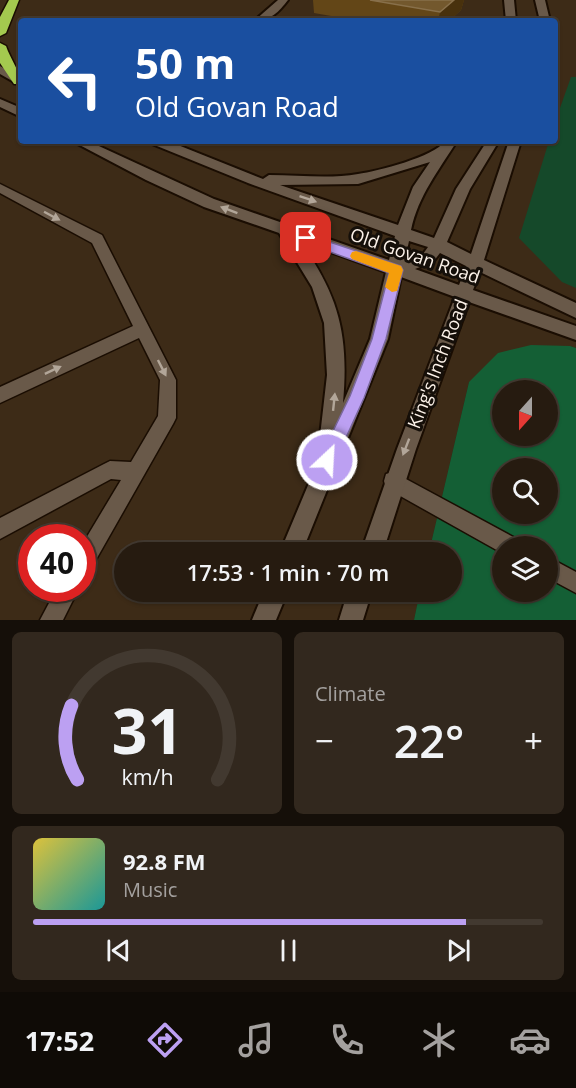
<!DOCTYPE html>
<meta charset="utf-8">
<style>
:root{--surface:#261b10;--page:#32281e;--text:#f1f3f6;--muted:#a4a19f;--line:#423930;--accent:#bca0f2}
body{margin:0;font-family:"Open Sans",sans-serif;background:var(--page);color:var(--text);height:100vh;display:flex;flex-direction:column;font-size:22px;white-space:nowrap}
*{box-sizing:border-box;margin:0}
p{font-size:20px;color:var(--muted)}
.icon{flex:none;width:33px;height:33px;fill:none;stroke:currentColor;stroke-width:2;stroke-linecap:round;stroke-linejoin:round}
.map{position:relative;height:620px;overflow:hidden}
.panel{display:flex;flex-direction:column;gap:12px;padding:12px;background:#150f09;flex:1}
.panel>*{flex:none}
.guide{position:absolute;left:18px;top:18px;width:540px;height:126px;border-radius:6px;box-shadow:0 2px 4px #0004,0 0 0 2px var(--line);background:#1a4fa0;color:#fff;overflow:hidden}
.needle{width:39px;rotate:201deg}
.tools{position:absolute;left:492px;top:380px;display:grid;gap:12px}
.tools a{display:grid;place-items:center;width:66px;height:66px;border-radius:50%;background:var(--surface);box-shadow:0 2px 4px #0004,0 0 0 2px var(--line);font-size:30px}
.speed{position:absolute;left:18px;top:524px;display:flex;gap:12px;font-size:30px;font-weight:700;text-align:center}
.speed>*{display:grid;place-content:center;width:78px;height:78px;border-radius:50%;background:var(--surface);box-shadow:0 2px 4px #0004,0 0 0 2px var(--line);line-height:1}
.speed .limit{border:9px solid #d22;background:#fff;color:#111}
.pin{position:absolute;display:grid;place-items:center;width:51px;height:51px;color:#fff;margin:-26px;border-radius:12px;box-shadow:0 3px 9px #0006}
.me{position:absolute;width:66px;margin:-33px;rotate:25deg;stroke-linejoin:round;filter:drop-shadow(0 0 4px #0008)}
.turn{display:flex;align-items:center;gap:21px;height:126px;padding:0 18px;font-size:27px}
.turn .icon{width:78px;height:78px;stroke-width:2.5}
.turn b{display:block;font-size:42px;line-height:51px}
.big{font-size:45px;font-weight:600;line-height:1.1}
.panel .widget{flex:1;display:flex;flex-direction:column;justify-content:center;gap:9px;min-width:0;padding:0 21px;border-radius:9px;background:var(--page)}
.panel .dial{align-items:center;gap:0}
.dial svg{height:156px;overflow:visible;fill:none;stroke:var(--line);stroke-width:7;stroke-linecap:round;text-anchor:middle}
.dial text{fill:var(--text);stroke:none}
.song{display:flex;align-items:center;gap:18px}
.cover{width:72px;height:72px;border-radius:9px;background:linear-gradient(135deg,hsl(50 70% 55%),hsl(180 70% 35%))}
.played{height:6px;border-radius:3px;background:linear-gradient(90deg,var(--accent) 85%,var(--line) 85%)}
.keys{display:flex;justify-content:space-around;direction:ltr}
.heat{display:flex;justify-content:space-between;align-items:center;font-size:33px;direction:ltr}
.panel .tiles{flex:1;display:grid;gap:12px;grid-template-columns:1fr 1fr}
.widget:last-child{grid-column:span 2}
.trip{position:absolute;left:114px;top:542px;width:348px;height:60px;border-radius:30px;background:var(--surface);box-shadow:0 2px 4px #0004,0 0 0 2px var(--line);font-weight:600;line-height:60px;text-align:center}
.tab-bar{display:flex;height:96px;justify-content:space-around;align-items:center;background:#0f0b06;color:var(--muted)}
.tab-bar .icon{width:42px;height:42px}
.tab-bar .selected{color:var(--accent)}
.tab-bar b{font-size:27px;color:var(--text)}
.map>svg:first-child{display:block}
.built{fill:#3d2b17;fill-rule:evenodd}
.green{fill:#15492a}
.forest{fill:#145f35;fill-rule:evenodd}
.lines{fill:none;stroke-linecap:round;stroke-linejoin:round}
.service-casing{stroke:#1a0d02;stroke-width:3}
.minor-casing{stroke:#1a0d02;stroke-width:4}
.tertiary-casing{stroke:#1a0d02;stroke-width:4}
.motorway-casing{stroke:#1a0d02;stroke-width:3}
.service{fill:#695949;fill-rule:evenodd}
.minor{fill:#695949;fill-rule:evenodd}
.tertiary{fill:#695949;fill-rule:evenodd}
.motorway{fill:#a4c94f;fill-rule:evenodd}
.wall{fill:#634617}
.shaded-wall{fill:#48310d}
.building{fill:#73582d;stroke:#88704b;stroke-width:1.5}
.oneway{fill:#b2a699}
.route{fill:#bca0f2;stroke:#7a689d;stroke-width:1.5}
.slow{fill:#f59e0b}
.labels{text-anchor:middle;stroke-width:6;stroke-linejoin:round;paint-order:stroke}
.street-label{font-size:18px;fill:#fcf2e9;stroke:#150f09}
</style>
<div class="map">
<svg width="576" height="620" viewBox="0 0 576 620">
<rect width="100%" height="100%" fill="#322416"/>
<!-- built -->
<path class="built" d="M 0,0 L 576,0 L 576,348 L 570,346 L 469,382 L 429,552 L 124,552 L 124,591 L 420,591 L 414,620 L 0,620 ZM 21,21 L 555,21 L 555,141 L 21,141 ZM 32,537 L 82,537 L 82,588 L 32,588 Z"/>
<!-- green -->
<path class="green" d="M 571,77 L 576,77 L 576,288 L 562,282 L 519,238 L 549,141 L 555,141 L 555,122 Z"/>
<!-- forest -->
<path class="forest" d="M 531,345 L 570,346 L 576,348 L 576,620 L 414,620 L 420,591 L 452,591 L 452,552 L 429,552 L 469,382 L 498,353 ZM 502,390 L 548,390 L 548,435 L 502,435 ZM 502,468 L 548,468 L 548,513 L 502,513 ZM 502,546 L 548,546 L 548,591 L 502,591 Z"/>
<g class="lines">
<!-- service casing -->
<g class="service-casing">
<path id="service" d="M 0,184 L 102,235 L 176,380 L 176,418 L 173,424 L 89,572 L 82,575 L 82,545 L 121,480 L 111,479 L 0,539 L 0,518 L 104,464 L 110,461 L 131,462 L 158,416 L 160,380 L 139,338 L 0,403 L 0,387 L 133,326 L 92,243 L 0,193 Z
M 393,472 L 517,539 L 520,546 L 502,546 L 502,553 L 386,488 L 384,481 L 386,474 Z
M 548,557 L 576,572 L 576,593 L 548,578 Z
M 57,588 L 79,588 L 63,620 L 40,620 Z"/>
</g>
<!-- minor casing -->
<g class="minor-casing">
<path id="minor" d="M 278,0 L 288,0 C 279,12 270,21 254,21 Z"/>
</g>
<!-- tertiary casing -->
<g class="tertiary-casing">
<path id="tertiary" d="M 504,0 L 514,0 L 516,21 L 506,21 Z
M 535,0 L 545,0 L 550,21 L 540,21 Z
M 0,66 L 21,78 L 21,86 L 0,74 Z
M 0,99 L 21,108 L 21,117 L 0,107 Z
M 72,141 L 88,141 L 214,199 L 389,260 L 395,236 L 248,183 L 152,144 L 150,141 L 168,141 L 263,179 L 269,175 C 298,175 330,179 358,174 C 378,171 434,157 445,141 L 457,141 C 439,170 418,196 411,230 L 434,238 L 456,189 L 487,141 L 499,141 L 470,189 L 447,242 L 471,254 L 509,141 L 521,141 L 484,260 L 576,303 L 576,318 L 480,272 L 473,290 L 576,326 L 576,340 L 469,302 L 416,449 L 383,552 L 361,552 L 397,449 L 455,297 L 401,277 L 388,339 L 302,552 L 280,552 L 322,452 L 319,445 L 327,375 L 324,323 L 312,287 L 279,233 L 204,207 L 146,180 ZM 430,162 L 413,187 L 398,225 L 280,185 L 358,184 ZM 300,241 L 386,272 L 370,339 L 343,403 C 349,335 339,296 300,241 ZM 409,241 L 428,247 L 423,254 L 405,260 ZM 440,253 L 466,266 L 459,285 L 415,269 L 433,262 Z
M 264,591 L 288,591 L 276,620 L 252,620 Z
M 348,591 L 372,591 L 363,620 L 339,620 Z"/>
</g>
<!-- motorway casing -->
<g class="motorway-casing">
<path id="motorway" d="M 9,0 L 19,0 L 6,33 L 0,36 L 0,17 Z
M 0,43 L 6,46 C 10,58 21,73 21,84 L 14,84 L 0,63 Z"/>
</g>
<!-- service -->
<use href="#service" class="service"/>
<!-- minor -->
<use href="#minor" class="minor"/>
<!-- tertiary -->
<use href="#tertiary" class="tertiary"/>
<!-- motorway -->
<use href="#motorway" class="motorway"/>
</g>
<!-- wall -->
<path class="wall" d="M 313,0 L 464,0 L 461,10 L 449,21 L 360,21 L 314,13 Z"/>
<!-- shaded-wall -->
<path class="shaded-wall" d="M 454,0 L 464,0 L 461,10 L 449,21 L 438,21 L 440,12 Z"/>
<!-- building -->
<path class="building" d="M 370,0 L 454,0 L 440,12 Z"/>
<!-- one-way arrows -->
<defs><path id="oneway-solid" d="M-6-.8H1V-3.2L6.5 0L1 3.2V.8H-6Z" transform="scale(1.5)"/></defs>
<g class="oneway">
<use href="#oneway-solid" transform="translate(308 199) rotate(19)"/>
<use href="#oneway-solid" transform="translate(229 210) rotate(-159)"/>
<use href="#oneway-solid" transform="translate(52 216) rotate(28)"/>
<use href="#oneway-solid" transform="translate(162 368) rotate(63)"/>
<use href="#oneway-solid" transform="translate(53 370) rotate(-25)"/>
<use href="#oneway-solid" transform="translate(334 402) rotate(-84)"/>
<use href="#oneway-solid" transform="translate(406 447) rotate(111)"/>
</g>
<!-- route -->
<path class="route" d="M 306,234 L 401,266 L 403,270 L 386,339 L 364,398 L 333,466 L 327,469 L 321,466 L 319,460 L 350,396 L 372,339 L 389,273 L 302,242 L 300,238 Z"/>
<!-- slow -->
<path class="slow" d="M 356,251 L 401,266 L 403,270 L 397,291 L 392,292 L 385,287 L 389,273 L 352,259 L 350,256 L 352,252 Z"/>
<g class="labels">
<!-- street labels -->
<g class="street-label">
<text transform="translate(415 256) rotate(19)" y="6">Old Govan Road</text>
<text transform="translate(438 364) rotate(-69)" y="6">King's Inch Road</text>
</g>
</g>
</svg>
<div class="tools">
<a><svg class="needle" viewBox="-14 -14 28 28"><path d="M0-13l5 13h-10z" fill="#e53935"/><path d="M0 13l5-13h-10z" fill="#a4a19f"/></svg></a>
<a><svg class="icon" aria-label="search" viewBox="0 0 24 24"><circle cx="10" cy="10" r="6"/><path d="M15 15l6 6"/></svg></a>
<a><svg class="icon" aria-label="layers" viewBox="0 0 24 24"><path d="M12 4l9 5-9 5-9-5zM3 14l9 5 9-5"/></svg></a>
</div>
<div class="speed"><div class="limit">40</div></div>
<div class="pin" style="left:306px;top:238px;background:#d93025"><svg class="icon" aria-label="arrive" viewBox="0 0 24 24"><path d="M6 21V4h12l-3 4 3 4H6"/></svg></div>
<svg class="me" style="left:327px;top:460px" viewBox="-20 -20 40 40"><circle r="17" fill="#bca0f2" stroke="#fff" stroke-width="3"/><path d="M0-11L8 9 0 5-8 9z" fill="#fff"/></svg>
<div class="trip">17:53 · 1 min · 70 m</div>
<div class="guide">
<div class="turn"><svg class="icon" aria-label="left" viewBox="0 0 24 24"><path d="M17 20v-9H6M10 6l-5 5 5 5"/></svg><div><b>50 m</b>Old Govan Road</div></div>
</div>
</div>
<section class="panel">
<div class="tiles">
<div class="widget dial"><svg viewBox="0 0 100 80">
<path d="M14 69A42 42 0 1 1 86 69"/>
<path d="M14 69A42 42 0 0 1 11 31" stroke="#bca0f2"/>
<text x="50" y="56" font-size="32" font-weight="700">31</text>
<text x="50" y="72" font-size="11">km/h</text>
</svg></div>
<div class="widget"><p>Climate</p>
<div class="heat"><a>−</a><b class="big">22°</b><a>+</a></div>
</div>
<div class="widget">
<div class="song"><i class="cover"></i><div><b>92.8 FM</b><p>Music</p></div></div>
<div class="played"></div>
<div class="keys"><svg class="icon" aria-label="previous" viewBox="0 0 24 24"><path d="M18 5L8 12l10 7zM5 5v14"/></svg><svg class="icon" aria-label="pause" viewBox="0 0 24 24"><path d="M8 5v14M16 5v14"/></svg><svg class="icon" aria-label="next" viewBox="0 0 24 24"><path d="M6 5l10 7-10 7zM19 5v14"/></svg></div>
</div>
</div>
</section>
<nav class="tab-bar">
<b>17:52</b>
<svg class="icon selected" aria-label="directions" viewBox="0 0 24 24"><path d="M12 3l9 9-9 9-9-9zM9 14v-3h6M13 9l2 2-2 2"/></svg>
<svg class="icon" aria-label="music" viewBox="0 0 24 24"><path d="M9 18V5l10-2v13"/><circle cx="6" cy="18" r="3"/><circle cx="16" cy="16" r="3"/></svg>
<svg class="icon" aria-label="phone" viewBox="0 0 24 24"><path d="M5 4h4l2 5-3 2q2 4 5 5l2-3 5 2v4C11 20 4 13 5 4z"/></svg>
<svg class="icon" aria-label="climate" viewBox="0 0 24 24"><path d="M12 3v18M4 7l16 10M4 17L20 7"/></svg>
<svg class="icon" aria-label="car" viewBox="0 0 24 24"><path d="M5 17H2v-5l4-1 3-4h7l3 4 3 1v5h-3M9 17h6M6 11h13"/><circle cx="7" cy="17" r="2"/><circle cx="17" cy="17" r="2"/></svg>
</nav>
